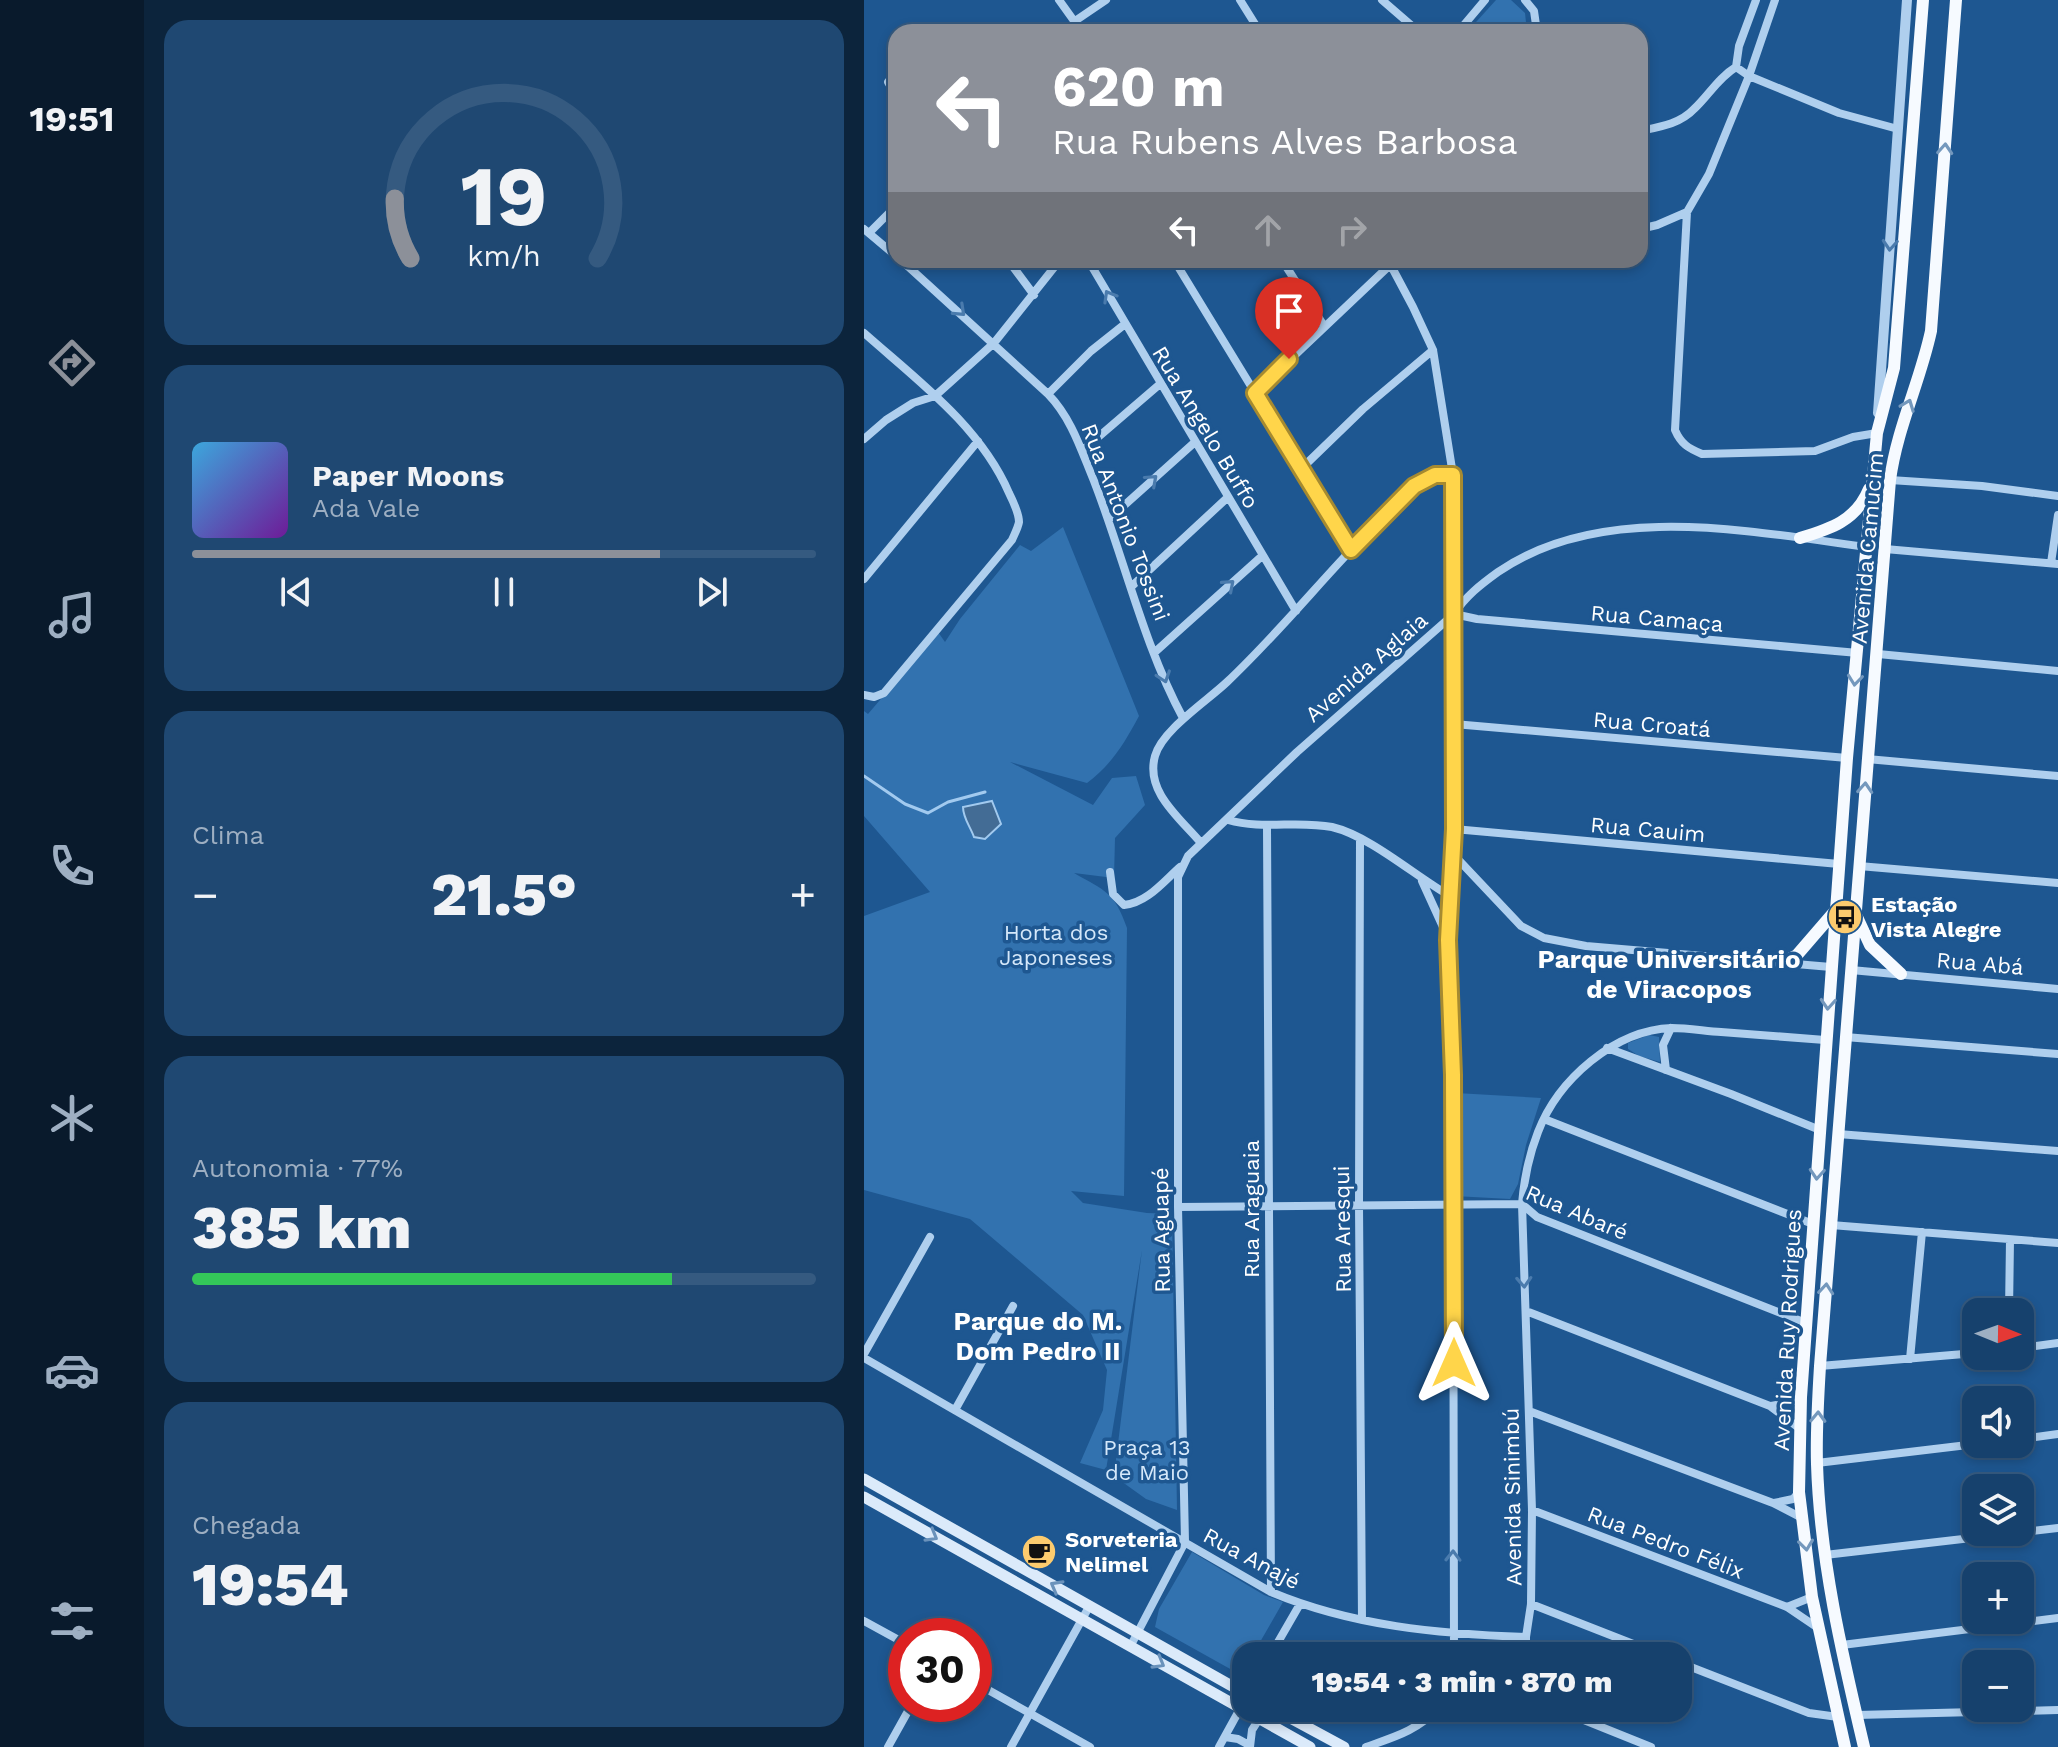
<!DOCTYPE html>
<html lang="pt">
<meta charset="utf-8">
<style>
:root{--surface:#16416d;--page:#1f4872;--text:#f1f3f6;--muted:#9eafc2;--line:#355a80;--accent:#8c9099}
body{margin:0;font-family:"Work Sans",sans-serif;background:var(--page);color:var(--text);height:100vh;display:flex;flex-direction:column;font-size:30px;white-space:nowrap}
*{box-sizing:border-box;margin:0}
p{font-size:26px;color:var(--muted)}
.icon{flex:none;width:44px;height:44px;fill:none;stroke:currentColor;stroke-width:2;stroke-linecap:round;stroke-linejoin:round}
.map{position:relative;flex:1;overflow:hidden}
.drawer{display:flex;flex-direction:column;gap:20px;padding:20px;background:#0c243c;width:720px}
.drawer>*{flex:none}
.banner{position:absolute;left:24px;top:24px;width:760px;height:244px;border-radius:24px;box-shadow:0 4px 12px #0003,0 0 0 2px var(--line);background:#8c9099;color:#fff;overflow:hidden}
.needle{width:52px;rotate:91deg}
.tools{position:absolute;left:1098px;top:1298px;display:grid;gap:16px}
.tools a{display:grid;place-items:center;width:72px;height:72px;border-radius:16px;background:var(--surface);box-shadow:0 4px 12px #0003,0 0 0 2px var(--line);font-size:40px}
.speed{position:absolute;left:24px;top:1618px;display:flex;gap:16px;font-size:40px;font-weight:700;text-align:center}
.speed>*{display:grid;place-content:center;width:104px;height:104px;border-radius:50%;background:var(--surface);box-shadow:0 4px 12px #0003,0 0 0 2px var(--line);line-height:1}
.speed .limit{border:12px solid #d22;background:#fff;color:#111}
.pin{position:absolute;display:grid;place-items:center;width:68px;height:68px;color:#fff;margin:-82px -34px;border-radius:50% 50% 50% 0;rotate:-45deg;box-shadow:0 0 8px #0007}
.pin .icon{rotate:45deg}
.me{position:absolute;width:88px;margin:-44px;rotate:0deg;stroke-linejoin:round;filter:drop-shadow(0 0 6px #0008)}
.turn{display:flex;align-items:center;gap:28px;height:168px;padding:0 32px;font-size:36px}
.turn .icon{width:104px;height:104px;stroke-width:2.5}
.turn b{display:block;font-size:56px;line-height:68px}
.lanes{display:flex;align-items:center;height:76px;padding:0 32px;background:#0003;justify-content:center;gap:40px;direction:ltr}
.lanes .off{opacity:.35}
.big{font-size:60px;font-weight:800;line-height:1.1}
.drawer .card{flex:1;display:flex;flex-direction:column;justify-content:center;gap:12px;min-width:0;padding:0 28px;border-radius:24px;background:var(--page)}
.drawer .dial{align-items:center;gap:0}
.dial svg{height:208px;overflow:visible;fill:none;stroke:var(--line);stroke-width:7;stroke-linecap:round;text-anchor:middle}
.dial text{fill:var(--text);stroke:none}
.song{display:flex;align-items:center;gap:24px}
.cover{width:96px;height:96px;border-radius:12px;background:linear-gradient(135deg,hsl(200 70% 55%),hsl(280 70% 35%))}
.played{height:8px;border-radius:4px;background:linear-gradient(90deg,var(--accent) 75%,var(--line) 75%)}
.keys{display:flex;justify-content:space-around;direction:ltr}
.heat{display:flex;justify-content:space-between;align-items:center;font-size:44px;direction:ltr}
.charge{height:12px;border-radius:6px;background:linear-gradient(90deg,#34c759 77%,var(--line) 0)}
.trip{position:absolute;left:368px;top:1642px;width:460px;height:80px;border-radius:24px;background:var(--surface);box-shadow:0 4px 12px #0003,0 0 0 2px var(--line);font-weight:800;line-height:80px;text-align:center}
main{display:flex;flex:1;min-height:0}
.menu{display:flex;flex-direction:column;width:144px;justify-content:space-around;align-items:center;background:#091a2c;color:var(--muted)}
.menu .icon{width:56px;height:56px}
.menu .current{color:var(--accent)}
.menu b{font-size:36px;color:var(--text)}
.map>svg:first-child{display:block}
.green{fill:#3272af}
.water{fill:#436c95;stroke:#a2caef;stroke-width:2}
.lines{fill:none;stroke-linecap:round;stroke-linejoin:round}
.stream{stroke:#a2caef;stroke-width:3}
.minor{stroke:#afcfee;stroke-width:8}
.tertiary{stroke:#afcfee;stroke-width:10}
.secondary{stroke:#dbeafa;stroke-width:11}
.primary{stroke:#f6faff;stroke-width:12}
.oneway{stroke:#7498bd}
.oneway2{stroke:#4a7bad}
.oneway3{stroke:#6a92bb}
.route-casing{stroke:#a68a30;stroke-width:20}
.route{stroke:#ffd54a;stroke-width:14}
.labels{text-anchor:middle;stroke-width:7;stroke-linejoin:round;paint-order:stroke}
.street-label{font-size:22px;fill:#fff;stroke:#1e5791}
.poi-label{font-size:22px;font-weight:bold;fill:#fff;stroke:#1e5791;text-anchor:start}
.park-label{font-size:22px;fill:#d5e8fa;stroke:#1e5791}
.quarter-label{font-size:26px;font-weight:bold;fill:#fff;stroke:#1e5791}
</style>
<main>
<nav class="menu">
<b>19:51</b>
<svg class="icon current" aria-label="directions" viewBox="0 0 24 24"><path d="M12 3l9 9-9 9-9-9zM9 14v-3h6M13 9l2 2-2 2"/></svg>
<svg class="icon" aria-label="music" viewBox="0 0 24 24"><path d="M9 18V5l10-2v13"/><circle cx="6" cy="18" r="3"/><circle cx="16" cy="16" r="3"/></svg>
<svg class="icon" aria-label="phone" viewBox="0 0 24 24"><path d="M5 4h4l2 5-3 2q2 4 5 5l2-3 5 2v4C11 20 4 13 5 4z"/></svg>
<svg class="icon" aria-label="climate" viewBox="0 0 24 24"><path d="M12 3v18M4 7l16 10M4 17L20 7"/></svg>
<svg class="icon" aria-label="car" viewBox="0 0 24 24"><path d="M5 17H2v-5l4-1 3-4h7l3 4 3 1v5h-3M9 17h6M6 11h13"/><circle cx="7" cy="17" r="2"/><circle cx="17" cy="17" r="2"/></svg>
<svg class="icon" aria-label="filters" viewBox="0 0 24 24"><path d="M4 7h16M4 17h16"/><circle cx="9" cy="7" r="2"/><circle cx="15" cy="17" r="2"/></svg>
</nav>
<section class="drawer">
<div class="card dial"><svg viewBox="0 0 100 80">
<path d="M14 69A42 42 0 1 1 86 69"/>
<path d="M14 69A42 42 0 0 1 8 46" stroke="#8c9099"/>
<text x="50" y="56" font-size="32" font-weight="700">19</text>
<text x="50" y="72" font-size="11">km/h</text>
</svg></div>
<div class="card">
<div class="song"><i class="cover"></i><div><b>Paper Moons</b><p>Ada Vale</p></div></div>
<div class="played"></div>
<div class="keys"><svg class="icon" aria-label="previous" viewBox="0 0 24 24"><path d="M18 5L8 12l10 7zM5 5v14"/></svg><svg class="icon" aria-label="pause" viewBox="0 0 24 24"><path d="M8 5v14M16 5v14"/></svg><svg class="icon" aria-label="next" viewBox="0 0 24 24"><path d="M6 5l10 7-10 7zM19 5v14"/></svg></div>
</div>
<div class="card"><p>Clima</p>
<div class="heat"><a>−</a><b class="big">21.5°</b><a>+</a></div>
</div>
<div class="card"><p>Autonomia · 77%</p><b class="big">385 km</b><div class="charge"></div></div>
<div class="card"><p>Chegada</p><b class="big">19:54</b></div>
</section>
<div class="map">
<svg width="1194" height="1747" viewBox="0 0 1194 1747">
<rect width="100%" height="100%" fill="#1e5791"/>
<!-- green -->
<path class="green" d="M 632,0 L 647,0 L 661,13 L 663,32 L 603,32 Z
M 199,527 L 275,716 C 260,744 248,764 223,783 L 146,762 L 229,805 L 248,778 L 272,776 L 281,805 L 251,838 L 250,878 L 210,873 C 241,891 250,891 263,928 L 260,1196 L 207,1191 L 219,1203 L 283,1213 L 308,1214 L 313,1510 L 282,1499 L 250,1476 L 278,1250 L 242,1470 L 216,1463 L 239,1410 L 243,1370 L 219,1315 L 106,1219 L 0,1190 L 0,916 L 66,892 L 0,816 L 0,711 L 4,714 L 74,632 L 81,642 L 96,619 L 156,545 L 167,551 Z
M 785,1035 L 795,1037 L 796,1062 L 775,1056 L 764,1049 L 764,1043 Z
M 592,1093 L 677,1098 L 662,1145 L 654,1184 L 646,1199 L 590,1196 Z
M 328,1552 L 400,1595 L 419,1602 L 388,1656 L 382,1656 L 382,1667 L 377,1675 L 291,1627 L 295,1609 Z"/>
<!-- water -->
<path class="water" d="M 128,801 L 137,824 L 121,839 L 110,837 C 106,826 99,818 99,807 Z"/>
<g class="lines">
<!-- stream -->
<path class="stream" d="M 0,776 L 41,804 L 64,813 L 84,802 L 121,792"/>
<!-- minor -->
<path class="minor" d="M 195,0 L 218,32
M 376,0 L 396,32
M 518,0 L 555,32
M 661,0 L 670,11 L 673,32
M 211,21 L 242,0
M 594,32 L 621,0
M 872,67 L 885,76 L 975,113 L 1034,129
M 872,67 L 875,46 L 892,0
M 32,72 L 24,82 L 32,96
M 776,131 C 795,127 816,124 830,109 C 845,95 854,78 872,67
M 823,212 L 811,430 C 817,444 824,448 838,454 L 951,451 L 989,437 L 1013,433
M 0,229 L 32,256
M 776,229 L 793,225 L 823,212 L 845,174 L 885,76 L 911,0
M 5,233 L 32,206
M 37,260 L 184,394 C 208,419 217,450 230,481 C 260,558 280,646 319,718
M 144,260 L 170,295
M 224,260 L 432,611
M 310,260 L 487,550
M 418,260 L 460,326
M 524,260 L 549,307 L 569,350 L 589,475 L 590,829 L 584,940 L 589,1075 L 590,1656
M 0,333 C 53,380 116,426 145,493 C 149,501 155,513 155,522 C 154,528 150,535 148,540 L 20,693 L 10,697 L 0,695
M 391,393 L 526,265
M 184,394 L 227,351 L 261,324
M 0,439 L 22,420 L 49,403 L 71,396 L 130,343 L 196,260
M 218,451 L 296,384
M 438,468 L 499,409 L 569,350
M 1026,480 L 1118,486 L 1194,496
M 245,519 L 331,442
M 1021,549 L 1194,564
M 1187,563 L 1194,515
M 0,579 L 114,441
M 268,586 L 363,498
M 590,614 L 613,619 L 994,653
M 291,652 L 398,556
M 1014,654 L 1194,671
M 590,724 L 983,758
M 1003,759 L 1194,776
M 364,820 C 399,830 433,820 468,827 C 506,836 551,876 586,896
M 403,827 L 407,1592
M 590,829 L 975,864
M 496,838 L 495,1205 L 498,1620
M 337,843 C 316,818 281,792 291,756 C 298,730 343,701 363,682 C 414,634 457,580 506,530 C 520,516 534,499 549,487 C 562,477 573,475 589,475
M 589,854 L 657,926 L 680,938 L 722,946 L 967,967
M 995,866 L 1194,883
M 246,872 L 249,894 L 260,905 C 283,903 300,881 316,867
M 558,881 L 584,938
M 987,970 L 1194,989
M 981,1037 L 1194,1054
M 743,1048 L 867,1094 L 956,1130
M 802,1070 L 799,1045 L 807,1028
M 680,1119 L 949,1224
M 974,1134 L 1194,1151
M 314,1207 L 658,1204 L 673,1217 L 942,1323
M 967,1225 L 1194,1243
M 662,1311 L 906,1406 L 935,1428
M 1145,1312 L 1146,1240
M 1156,1348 L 1194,1343
M 0,1354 L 66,1237
M 0,1358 L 407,1592 C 488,1626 575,1634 662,1637
M 1046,1359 L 1058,1232
M 956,1366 L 1112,1353
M 907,1406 L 928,1402 L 937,1397
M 91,1410 L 149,1306
M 665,1411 L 909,1503 L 938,1518
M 1156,1439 L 1194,1434
M 953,1463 L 1112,1444
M 910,1503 L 929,1499 L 935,1492
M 668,1510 L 923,1607 L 954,1628
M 961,1555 L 1194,1528
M 667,1604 L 800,1656
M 923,1607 L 948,1597
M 0,1621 L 42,1644
M 978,1645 L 1194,1618
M 266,1647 L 321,1542 L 314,1207 L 314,877 L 324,856 L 433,752 L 590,614 C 602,596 616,585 634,572 C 737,501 885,531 1002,547
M 406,1656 L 436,1604
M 662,1656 L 662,1637 L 667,1604 L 668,1510 L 658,1204 C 660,1180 665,1155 674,1132 C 694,1080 750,1030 808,1028 C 824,1028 841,1031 857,1032 C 892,1035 926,1037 961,1040
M 814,1662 L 945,1713 L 974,1717
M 110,1682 L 226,1747
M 690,1708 L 787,1747
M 993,1715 L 1194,1710
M 361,1737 L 374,1739 L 385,1745
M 24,1747 L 48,1704
M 147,1747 L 226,1605
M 355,1747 L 382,1698
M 386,1747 L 388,1730 L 395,1719
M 502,1747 C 530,1737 553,1731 574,1708"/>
<!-- tertiary -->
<path class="tertiary" d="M 1014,413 L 1043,0"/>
<!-- secondary -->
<path class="secondary" d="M 0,1479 L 382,1694
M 0,1497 L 446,1747
M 408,1708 L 480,1747"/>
<!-- primary -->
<path class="primary" d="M 936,538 C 966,529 992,521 1005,489
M 993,917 L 1006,945 L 1037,974
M 917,963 L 933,955 L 971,911
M 981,1747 L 948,1597 L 935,1492 L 937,1397 L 983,758 L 1013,433 L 1030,368 L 1059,0
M 1000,1747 C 978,1654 956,1560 953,1464 C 952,1432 954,1399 956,1366 L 1026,480 C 1033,428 1056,382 1067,331 L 1092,0"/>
</g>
<!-- one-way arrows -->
<defs><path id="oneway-chevron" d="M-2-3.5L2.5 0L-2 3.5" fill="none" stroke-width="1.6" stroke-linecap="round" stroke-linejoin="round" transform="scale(2)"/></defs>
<g class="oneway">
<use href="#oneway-chevron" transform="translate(1081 149) rotate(-86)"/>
<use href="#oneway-chevron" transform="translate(1044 405) rotate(-69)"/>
<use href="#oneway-chevron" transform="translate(991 680) rotate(96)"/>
<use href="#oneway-chevron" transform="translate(1001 788) rotate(-86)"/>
<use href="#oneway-chevron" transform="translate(964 1004) rotate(94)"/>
<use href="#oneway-chevron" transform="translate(953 1174) rotate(94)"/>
<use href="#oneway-chevron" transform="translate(962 1289) rotate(-85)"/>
<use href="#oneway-chevron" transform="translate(954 1417) rotate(-88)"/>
<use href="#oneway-chevron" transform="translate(942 1545) rotate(83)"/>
</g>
<g class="oneway2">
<use href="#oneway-chevron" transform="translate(1026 245) rotate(94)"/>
<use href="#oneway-chevron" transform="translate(245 296) rotate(-120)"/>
<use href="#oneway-chevron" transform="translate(96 311) rotate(43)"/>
<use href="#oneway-chevron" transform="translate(288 480) rotate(-42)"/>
<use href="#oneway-chevron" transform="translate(365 585) rotate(-41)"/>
<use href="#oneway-chevron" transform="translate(300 677) rotate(71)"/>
<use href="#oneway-chevron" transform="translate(660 1282) rotate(87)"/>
<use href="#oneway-chevron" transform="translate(589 1556) rotate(-89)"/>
</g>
<g class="oneway3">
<use href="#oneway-chevron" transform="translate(68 1536) rotate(30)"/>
<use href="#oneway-chevron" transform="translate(192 1586) rotate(-151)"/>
<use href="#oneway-chevron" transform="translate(295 1663) rotate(30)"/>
</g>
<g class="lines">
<!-- route casing -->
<g class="route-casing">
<path id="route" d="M 425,359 L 391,393 L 487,550 L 550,486 L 571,475 L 589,475 L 590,829 L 584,940 L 589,1075 L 590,1363"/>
</g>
<!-- route -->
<use href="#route" class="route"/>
</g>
<!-- icons -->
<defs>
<g id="bus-disc" transform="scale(1.8)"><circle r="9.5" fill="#fccb6e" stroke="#1e5791"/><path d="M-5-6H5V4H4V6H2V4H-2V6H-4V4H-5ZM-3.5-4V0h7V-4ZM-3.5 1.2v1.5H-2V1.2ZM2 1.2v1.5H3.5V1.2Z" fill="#111"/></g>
<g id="cafe-disc" transform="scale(1.8)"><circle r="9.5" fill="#fccb6e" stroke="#1e5791"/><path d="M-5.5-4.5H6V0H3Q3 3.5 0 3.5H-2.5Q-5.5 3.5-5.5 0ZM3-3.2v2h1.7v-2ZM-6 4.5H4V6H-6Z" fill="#111"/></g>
</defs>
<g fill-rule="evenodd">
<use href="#bus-disc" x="981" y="917"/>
<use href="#cafe-disc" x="175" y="1552"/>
</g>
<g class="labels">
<!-- street labels -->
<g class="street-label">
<text transform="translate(342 427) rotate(59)" y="8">Rua Angelo Buffo</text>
<text transform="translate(262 522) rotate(69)" y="8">Rua Antonio Tossini</text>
<text transform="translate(1003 548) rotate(-85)" y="8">Avenida Camucim</text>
<text transform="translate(793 618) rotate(5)" y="8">Rua Camaça</text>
<text transform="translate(502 667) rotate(-41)" y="8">Avenida Aglaia</text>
<text transform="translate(788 724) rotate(5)" y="8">Rua Croatá</text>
<text transform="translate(784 829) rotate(5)" y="8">Rua Cauim</text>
<text transform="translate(1116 963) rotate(5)" y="8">Rua Abá</text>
<text transform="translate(387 1209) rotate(-90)" y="8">Rua Araguaia</text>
<text transform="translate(713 1212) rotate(23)" y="8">Rua Abaré</text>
<text transform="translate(478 1229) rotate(-91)" y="8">Rua Aresqui</text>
<text transform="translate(297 1230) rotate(-91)" y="8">Rua Aguapé</text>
<text transform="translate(923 1330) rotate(-87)" y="8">Avenida Ruy Rodrigues</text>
<text transform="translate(648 1497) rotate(-91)" y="8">Avenida Sinimbú</text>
<text transform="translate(802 1542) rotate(21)" y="8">Rua Pedro Félix</text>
<text transform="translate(388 1558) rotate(28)" y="8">Rua Anajé</text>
</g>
<!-- poi labels -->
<g class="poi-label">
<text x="1007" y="912">Estação<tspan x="1007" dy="25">Vista Alegre</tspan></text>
<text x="201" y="1547">Sorveteria<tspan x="201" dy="25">Nelimel</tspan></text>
</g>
<!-- park labels -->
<g class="park-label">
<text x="192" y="940">Horta dos<tspan x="192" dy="25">Japoneses</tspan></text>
<text x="283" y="1455">Praça 13<tspan x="283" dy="25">de Maio</tspan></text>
</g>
<!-- quarter labels -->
<g class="quarter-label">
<text x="805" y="968">Parque Universitário<tspan x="805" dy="30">de Viracopos</tspan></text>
<text x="174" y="1330">Parque do M.<tspan x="174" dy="30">Dom Pedro II</tspan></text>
</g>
</g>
</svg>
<div class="tools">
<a><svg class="needle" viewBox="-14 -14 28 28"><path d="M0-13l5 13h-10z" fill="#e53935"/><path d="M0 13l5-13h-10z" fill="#9eafc2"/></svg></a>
<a><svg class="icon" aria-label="sound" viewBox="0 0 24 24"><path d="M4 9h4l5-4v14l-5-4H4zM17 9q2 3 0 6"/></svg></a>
<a><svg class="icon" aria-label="layers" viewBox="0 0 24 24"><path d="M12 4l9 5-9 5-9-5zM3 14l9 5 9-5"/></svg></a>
<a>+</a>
<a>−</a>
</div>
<div class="speed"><div class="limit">30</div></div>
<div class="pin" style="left:425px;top:359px;background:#d93025"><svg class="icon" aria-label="arrive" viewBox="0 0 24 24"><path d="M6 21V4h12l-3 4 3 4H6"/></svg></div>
<svg class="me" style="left:590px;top:1363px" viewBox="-20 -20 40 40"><path d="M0-17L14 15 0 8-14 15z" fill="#ffd54a" stroke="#fff" stroke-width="4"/></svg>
<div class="trip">19:54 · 3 min · 870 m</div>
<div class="banner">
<div class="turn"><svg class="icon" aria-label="left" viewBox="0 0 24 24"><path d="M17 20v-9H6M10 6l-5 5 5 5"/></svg><div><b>620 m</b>Rua Rubens Alves Barbosa</div></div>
<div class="lanes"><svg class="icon" aria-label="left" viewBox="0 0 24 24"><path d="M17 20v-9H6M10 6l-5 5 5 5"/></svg><svg class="icon off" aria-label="ahead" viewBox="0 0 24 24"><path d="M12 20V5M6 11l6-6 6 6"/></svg><svg class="icon off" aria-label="right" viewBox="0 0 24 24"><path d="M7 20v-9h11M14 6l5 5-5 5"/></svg></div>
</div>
</div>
</main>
